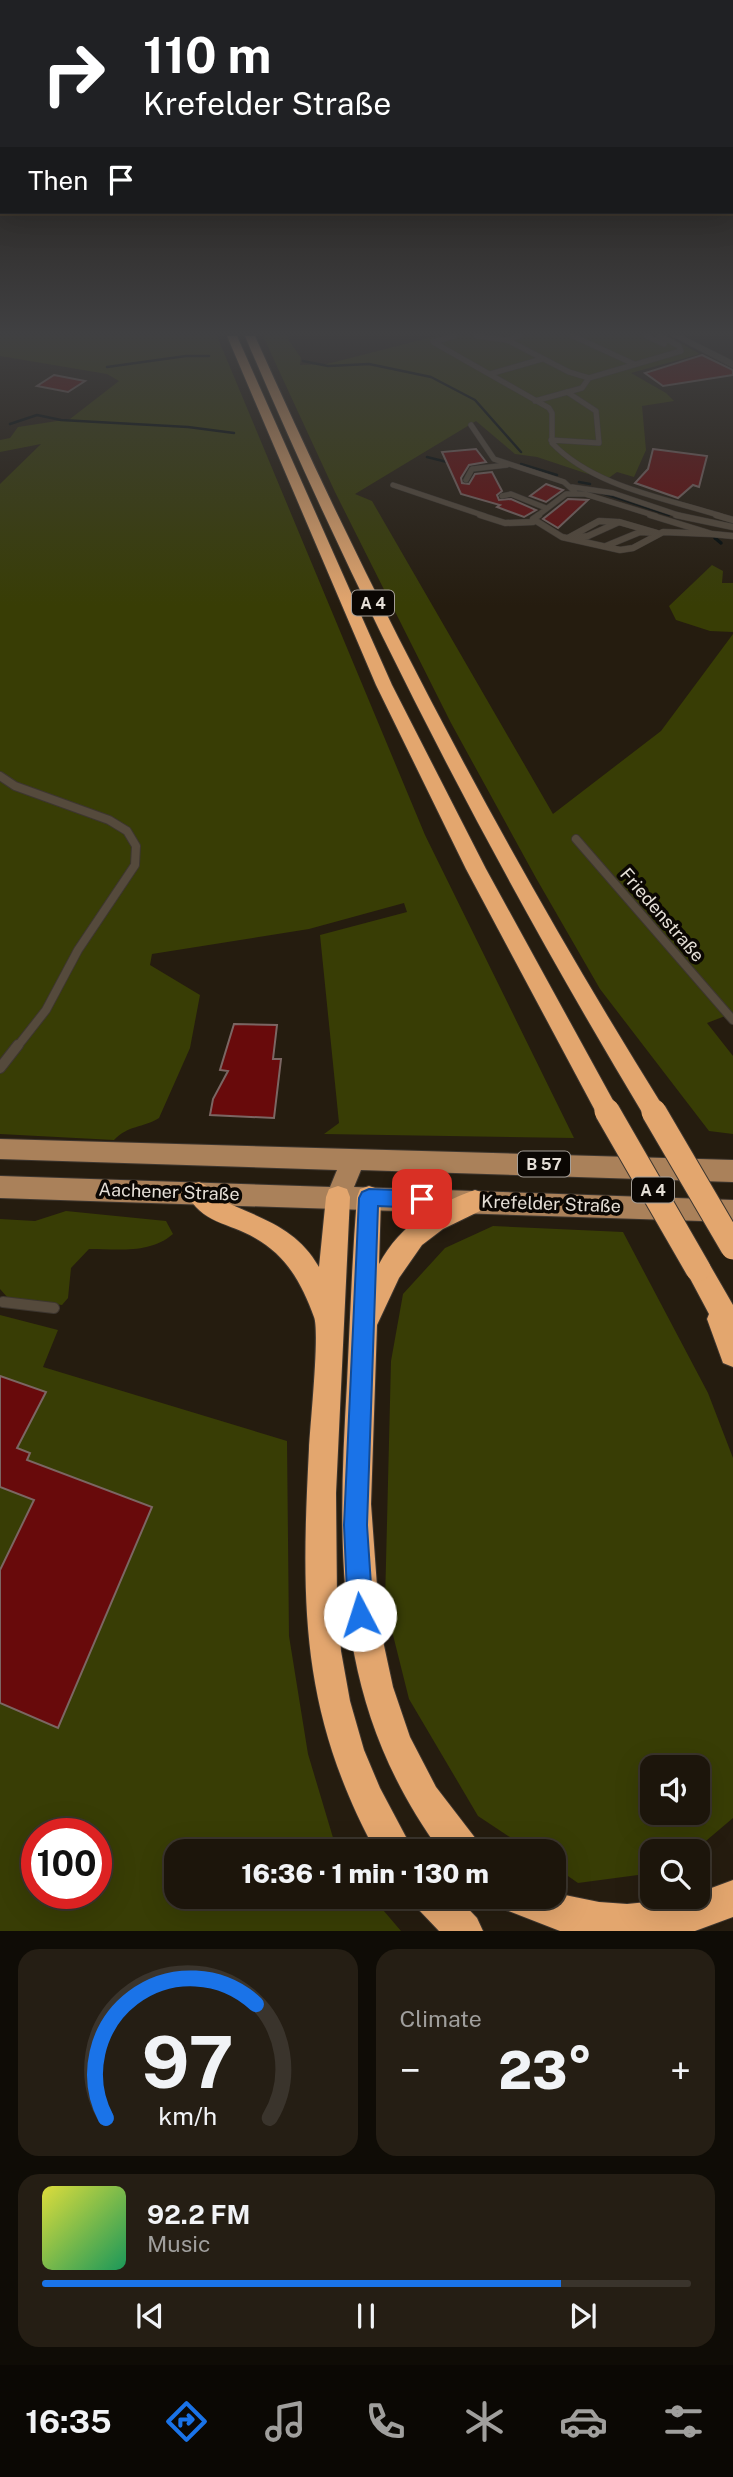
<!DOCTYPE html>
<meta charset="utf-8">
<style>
:root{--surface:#1c150b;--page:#251e14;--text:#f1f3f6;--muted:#a09f9d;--line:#3a342c;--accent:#1a73e8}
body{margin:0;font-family:"Public Sans",sans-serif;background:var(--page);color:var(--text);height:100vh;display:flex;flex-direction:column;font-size:26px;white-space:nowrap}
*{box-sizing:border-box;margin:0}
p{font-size:23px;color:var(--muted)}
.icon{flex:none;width:38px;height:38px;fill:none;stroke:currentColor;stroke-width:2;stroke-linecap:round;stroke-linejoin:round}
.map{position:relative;height:1931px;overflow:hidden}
.drawer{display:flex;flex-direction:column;gap:18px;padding:18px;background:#0f0c06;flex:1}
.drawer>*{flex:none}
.top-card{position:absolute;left:0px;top:0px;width:733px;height:214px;box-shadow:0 7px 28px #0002,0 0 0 2px var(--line);background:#202124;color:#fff;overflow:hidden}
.fabs{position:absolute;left:640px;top:1755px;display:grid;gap:14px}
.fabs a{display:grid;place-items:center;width:70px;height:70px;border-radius:14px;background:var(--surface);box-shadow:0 7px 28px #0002,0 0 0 2px var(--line);font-size:35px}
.speed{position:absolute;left:21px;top:1818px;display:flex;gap:14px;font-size:35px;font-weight:700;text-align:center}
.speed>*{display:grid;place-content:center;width:91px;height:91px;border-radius:50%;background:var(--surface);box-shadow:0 7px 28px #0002,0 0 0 2px var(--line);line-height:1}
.speed .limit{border:10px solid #d22;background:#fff;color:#111}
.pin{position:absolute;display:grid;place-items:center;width:60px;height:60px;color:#fff;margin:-30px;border-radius:14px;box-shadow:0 4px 10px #0006}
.me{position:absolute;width:77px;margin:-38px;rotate:355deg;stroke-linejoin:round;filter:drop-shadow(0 0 5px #0008)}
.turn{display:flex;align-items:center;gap:24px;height:147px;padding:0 28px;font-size:32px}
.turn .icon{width:91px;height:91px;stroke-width:2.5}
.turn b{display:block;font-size:49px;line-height:60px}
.then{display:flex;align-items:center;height:66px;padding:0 28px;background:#0003;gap:14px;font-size:26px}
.big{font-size:52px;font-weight:800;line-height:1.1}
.drawer .card{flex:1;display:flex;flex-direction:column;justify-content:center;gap:10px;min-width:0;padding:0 24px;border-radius:21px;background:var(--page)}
.drawer .dial{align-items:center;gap:0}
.dial svg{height:182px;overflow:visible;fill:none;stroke:var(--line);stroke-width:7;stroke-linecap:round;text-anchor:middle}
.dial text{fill:var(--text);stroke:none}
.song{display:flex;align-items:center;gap:21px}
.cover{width:84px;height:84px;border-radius:10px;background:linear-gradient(135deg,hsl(60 70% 55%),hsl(150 70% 35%))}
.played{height:7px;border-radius:4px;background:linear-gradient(90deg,var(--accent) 80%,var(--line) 80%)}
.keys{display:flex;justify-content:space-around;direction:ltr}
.heat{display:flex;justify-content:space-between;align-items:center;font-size:38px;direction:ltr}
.drawer .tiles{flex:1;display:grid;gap:18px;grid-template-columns:1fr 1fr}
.card:last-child{grid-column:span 2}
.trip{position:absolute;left:164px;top:1839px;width:402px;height:70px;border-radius:21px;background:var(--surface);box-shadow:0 7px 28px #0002,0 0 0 2px var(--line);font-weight:800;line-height:70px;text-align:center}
.menu{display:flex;height:112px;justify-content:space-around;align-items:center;background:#0b0804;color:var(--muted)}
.menu .icon{width:49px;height:49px}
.menu .current{color:var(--accent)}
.menu b{font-size:32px;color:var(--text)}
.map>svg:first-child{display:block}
.green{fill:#383d05;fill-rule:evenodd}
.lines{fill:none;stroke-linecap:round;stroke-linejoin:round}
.stream-far1{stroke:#000909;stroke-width:2.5}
.stream{stroke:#000909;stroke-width:3.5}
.building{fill:#680a0b;stroke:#7b6663;stroke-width:2}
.lane-far3-casing{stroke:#3d362f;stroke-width:6}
.lane-far2-casing{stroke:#3d362f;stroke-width:7}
.lane-far1-casing{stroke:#3d362f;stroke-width:10}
.lane-casing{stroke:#3d362f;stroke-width:12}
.street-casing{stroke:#3d362f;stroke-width:1}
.primary-casing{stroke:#3d362f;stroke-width:2}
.highway-casing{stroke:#3d362f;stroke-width:2}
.lane-far3{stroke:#554a3c;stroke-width:5}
.lane-far2{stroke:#554a3c;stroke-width:6}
.lane-far1{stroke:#554a3c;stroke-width:8}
.lane{stroke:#554a3c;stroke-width:10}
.street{fill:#554a3c;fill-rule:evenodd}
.primary{fill:#aa815a;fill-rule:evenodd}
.highway{fill:#e3a66e;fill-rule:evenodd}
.highway-bridge-casing{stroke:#3d362f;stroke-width:27;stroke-linecap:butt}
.highway-bridge{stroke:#e3a66e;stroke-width:25}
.route{fill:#1a73e8;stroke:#114b97;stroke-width:2}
.labels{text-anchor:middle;stroke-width:7;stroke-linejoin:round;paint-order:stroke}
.shield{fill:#0b0703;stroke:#a49e97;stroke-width:2}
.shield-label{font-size:16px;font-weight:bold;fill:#e5dfd7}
.street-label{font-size:18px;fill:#e5dfd7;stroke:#0b0703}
</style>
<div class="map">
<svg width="733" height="1931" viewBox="0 0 733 1931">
<rect width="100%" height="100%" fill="#251c0f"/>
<!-- green -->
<path class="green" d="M 0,336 L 217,336 L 425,835 L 574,1138 L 324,1134 L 339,1123 L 320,935 L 407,912 L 404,903 L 309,929 L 152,954 L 150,965 L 200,995 L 190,1048 L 159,1118 C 143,1128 128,1125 114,1140 L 0,1134 L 0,484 L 41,444 L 0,452 L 0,440 L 10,438 L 18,427 L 70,419 L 119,381 L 107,374 L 0,356 Z
M 263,336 L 290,336 L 288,339 L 301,358 L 300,365 L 327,364 L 436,336 L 668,336 L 700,354 L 631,373 L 666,393 L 674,401 L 642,406 L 646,450 L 634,477 L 617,472 L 606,480 L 537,457 L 515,454 L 476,421 L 355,494 L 372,501 L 553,814 L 661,731 L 733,634 L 733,1013 L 707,1023 L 733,1056 L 733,1134 L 709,1131 L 600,989 L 536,878 L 451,723 L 335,492 Z
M 712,565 L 723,571 L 722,583 L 733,583 L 733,632 L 710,631 L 676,620 L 669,606 Z
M 66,1211 L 166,1221 L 173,1234 C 150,1254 118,1249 89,1249 L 71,1268 L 68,1298 L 62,1305 L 8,1298 L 0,1289 L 0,1219 L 35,1221 Z
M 493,1226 L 623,1232 L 708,1393 L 733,1458 L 733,1818 L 694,1851 L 653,1852 L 653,1873 L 578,1883 L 555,1867 L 555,1852 L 531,1851 L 478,1816 L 409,1699 L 385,1603 L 391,1361 L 403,1294 L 445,1248 ZM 653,1768 L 698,1768 L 698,1813 L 653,1813 Z
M 0,1315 L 58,1330 L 43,1367 L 287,1441 L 289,1636 L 308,1754 L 337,1851 L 177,1852 L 177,1897 L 372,1897 L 401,1931 L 0,1931 ZM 37,1834 L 96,1834 L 96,1894 L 37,1894 Z"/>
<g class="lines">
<!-- stream-far1 -->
<path class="stream-far1" d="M 303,361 L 328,366 L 369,364 L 431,377 L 475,400 L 521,452
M 107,367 L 186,356 L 209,356
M 10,424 L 37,415 L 61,420 L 188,427 L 234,433
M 427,457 L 451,463
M 521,464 L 557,475
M 579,482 L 590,484
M 602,493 L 669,515"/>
<!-- stream -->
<path class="stream" d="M 715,538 L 721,543"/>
</g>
<!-- building -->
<path class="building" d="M 702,355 L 733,370 L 733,375 L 663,386 L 645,373 Z
M 54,375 L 85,381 L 68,392 L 37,386 Z
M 476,449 L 486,462 L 469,465 L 461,478 L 462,483 L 469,484 L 475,474 L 492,472 L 502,491 L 497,495 L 499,500 L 511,499 L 536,510 L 524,517 L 497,507 L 500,505 L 461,494 L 442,452 Z
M 653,449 L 707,456 L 699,487 L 693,485 L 678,498 L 635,483 L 648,469 Z
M 546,484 L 563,490 L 546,502 L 530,496 Z
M 568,499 L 588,500 L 558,528 L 543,519 Z
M 234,1024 L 277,1025 L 273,1059 L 281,1059 L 274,1118 L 210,1115 L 213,1099 L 228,1071 L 220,1070 Z
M 0,1376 L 46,1392 L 17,1448 L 30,1453 L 27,1460 L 152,1507 L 58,1728 L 0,1703 L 0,1570 L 34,1500 L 0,1487 Z"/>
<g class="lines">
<!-- lane-far3 casing -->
<g class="lane-far3-casing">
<path id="lane-far3" d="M 454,336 L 433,342 L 549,408 L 552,413 L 552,443 C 594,487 665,498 721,516
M 476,336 L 507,340
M 519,336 L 507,340 L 569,372 L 589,378
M 573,336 L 634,364
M 646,336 L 664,344
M 490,374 L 542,359
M 535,401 L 582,388 L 589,378 L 681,351 L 679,346 L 660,336
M 471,425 L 494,459 L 564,482 L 575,492
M 551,440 L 599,443 L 596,411 L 567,392
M 466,480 L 472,469 L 507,465
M 393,485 L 485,516
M 572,487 L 613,493 L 681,516
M 502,496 L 511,494 L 546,508
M 537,516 L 566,494 L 585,494 L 656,516"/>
</g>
<!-- lane-far2 casing -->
<g class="lane-far2-casing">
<path id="lane-far2" d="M 480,515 L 505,523 L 533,522
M 539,515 L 533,519 L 562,537 L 620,550 L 633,548 L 663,532 L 712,534
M 650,515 L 712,534
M 676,515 L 733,527
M 716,515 L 733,520
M 712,534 L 733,536
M 568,538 L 599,521 L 617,522
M 573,538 L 588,536 L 619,522 L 657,533 L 640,532 L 606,546"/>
</g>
<!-- lane-far1 casing -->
<g class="lane-far1-casing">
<path id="lane-far1" d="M 0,776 L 15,786 L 109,820 L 127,831 L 136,846 L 135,865 L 78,950 L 46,1010 L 17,1047
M 576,839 L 733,1020"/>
</g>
<!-- lane casing -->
<g class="lane-casing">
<path id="lane" d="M 0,1068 L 18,1045
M 3,1302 L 54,1308"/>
</g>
<!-- street casing -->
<g class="street-casing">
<path id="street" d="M 672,336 L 683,336 L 733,361 L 733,368 Z"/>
</g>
<!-- primary casing -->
<g class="primary-casing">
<path id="primary" d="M 0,1139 L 733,1160 L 733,1182 L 361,1170 L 354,1187 L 733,1200 L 733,1222 L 0,1198 L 0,1176 L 330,1187 L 337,1170 L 0,1159 Z"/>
</g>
<!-- highway casing -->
<g class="highway-casing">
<path id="highway" d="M 227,336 L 237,336 L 392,685 L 486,869 L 615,1104 L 619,1111 L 615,1118 L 607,1121 L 599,1118 L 466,869 L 376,685 Z
M 245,336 L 255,336 C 373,602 508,858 662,1105 L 666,1112 L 662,1119 L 654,1122 L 646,1119 C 494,866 360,607 245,336 Z
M 199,1182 C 212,1187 218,1199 230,1204 C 266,1220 298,1230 319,1267 L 326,1197 L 329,1189 L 338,1186 L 347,1189 L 350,1197 L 336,1493 L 337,1600 L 341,1651 L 350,1701 L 364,1750 L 380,1788 L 414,1852 L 376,1852 C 300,1712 301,1604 309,1449 C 310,1426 320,1332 314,1317 C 302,1284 287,1256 255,1238 C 230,1223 200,1223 187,1193 L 190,1185 Z
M 369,1186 L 378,1189 L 381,1197 L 379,1264 C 401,1224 433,1205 475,1190 L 484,1193 L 487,1201 L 484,1209 L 443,1229 L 422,1245 L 399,1278 L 377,1325 L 371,1504 L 380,1627 L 393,1687 L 410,1737 L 436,1787 L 476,1839 L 481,1852 L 441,1852 C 333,1705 337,1557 347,1383 C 350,1321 352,1259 357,1197 L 360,1189 Z
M 698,1257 L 707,1260 L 733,1305 L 733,1367 L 723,1363 L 707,1319 L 709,1314 L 685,1269 L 689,1260 Z
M 733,1880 L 733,1917 L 695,1931 L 560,1931 L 506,1910 L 501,1897 L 555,1897 L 555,1893 L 599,1902 L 627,1904 L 698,1897 L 698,1893 Z
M 414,1897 L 457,1897 L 477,1918 L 483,1931 L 439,1931 L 419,1910 Z"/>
</g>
<!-- lane-far3 -->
<use href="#lane-far3" class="lane-far3"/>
<!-- lane-far2 -->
<use href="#lane-far2" class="lane-far2"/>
<!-- lane-far1 -->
<use href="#lane-far1" class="lane-far1"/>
<!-- lane -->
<use href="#lane" class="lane"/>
<!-- street -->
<use href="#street" class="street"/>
<!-- primary -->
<use href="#primary" class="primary"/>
<!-- highway -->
<use href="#highway" class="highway"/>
<!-- highway-bridge casing -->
<g class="highway-bridge-casing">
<path id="highway-bridge" d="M 607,1111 L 698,1269
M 654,1112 L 733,1247"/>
</g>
<!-- highway-bridge -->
<use href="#highway-bridge" class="highway-bridge"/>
</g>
<!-- sky -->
<linearGradient id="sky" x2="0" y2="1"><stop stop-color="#140f08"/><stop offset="0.55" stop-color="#404042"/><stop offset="1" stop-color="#404042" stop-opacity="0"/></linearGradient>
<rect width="733" height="606" fill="url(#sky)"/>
<!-- route -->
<path class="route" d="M 369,1189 L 422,1191 L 428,1193 L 431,1199 L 428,1205 L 422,1208 L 378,1206 L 367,1525 L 373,1615 L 369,1623 L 360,1627 L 352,1623 L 348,1615 L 344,1525 L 359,1198 L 362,1192 Z"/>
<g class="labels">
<!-- shield labels -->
<g class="shield">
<rect x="352" y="590.5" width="42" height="25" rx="5"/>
<rect x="518" y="1151.5" width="52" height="25" rx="5"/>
<rect x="632" y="1177.5" width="42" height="25" rx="5"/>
</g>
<g class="shield-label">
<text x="373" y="609">A 4</text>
<text x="544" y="1170">B 57</text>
<text x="653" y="1196">A 4</text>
</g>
<!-- street labels -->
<g class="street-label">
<text transform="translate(662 915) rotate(49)" y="6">Friedenstraße</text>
<text transform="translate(169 1192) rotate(2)" y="6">Aachener Straße</text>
<text transform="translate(551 1204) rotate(2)" y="6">Krefelder Straße</text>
</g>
</g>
</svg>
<div class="fabs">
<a><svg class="icon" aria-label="sound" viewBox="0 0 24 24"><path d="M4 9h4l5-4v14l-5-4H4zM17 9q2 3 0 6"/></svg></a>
<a><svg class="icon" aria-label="search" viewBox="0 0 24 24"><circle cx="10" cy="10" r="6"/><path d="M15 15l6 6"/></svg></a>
</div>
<div class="speed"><div class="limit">100</div></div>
<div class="pin" style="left:422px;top:1199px;background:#d93025"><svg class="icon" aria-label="arrive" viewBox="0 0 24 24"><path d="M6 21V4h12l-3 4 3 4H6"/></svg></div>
<svg class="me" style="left:360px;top:1615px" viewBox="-20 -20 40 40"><circle r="19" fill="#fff"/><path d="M0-13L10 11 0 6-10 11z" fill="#1a73e8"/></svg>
<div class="trip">16:36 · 1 min · 130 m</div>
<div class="top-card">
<div class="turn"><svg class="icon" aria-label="right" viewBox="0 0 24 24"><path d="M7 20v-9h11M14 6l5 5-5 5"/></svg><div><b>110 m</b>Krefelder Straße</div></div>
<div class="then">Then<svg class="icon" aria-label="arrive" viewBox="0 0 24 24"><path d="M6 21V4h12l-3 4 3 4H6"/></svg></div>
</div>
</div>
<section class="drawer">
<div class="tiles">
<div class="card dial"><svg viewBox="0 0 100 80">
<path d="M14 69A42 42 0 1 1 86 69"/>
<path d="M14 69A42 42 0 0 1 80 19" stroke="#1a73e8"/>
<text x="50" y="56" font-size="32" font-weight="700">97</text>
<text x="50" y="72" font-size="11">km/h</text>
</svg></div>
<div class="card"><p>Climate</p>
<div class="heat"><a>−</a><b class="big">23°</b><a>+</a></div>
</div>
<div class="card">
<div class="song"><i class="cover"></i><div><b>92.2 FM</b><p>Music</p></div></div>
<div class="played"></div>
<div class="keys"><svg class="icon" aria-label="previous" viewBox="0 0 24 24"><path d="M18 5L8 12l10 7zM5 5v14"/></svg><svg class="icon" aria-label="pause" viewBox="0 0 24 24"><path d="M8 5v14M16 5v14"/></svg><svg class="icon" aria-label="next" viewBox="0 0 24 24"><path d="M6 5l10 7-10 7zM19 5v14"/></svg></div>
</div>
</div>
</section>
<nav class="menu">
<b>16:35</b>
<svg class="icon current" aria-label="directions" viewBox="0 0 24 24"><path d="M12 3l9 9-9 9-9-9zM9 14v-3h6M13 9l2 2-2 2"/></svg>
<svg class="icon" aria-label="music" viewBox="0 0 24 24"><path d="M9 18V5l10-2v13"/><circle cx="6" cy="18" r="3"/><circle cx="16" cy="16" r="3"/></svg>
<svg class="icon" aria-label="phone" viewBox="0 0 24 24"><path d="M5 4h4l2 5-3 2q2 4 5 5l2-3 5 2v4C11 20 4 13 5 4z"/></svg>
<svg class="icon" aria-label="climate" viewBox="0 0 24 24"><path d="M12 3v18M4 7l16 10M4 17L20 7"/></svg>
<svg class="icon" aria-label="car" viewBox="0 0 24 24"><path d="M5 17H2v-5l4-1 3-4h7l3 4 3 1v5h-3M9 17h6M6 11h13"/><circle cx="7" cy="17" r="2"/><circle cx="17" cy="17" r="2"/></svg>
<svg class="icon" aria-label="filters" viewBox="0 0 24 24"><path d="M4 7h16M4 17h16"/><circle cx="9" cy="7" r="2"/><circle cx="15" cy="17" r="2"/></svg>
</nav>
